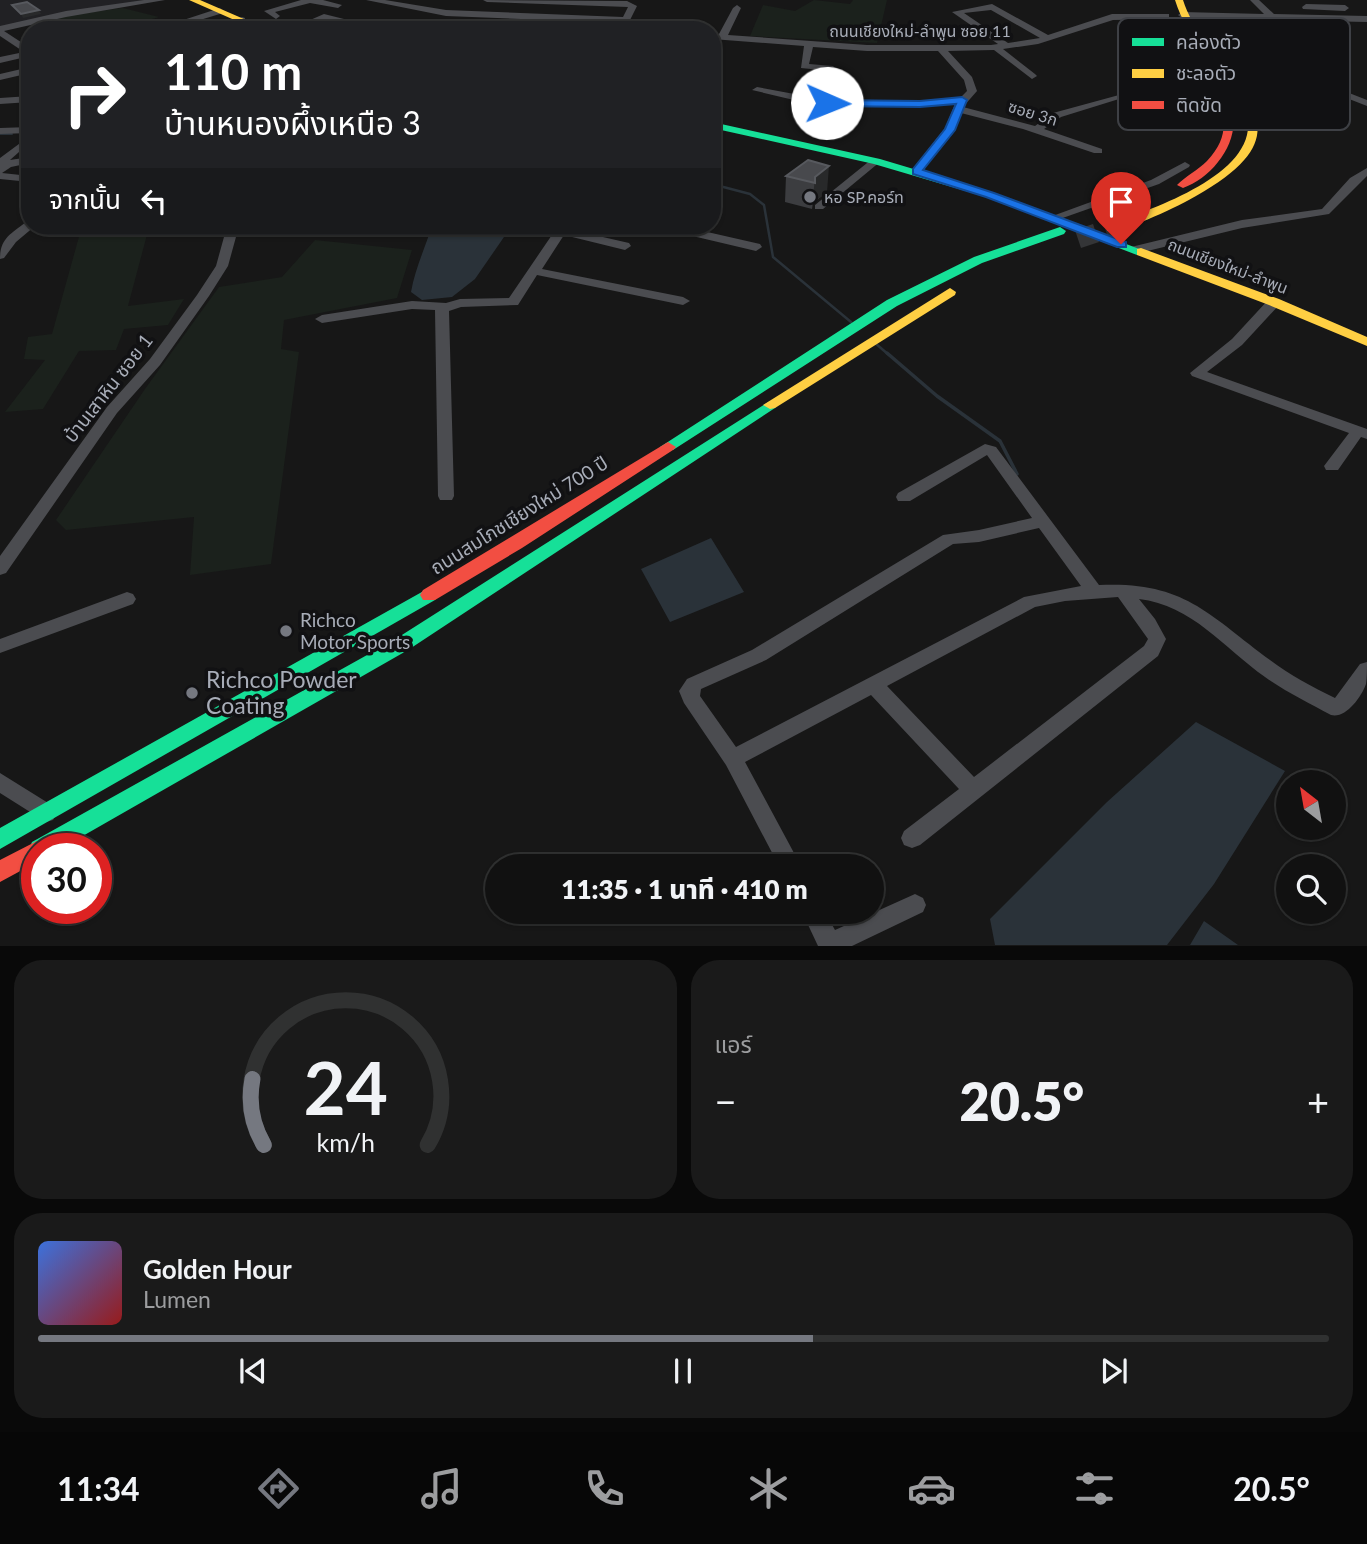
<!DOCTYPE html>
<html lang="th">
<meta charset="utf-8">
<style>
:root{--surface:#111;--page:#1a1a1a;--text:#f1f3f6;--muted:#9c9d9f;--line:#303131;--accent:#757880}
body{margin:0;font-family:Lato,"Noto Sans Thai",sans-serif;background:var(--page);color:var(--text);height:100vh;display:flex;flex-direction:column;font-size:26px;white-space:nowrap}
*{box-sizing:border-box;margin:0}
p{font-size:23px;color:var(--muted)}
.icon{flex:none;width:38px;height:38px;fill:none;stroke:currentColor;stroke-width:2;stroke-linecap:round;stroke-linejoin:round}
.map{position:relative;height:946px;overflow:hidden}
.drawer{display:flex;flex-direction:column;gap:14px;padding:14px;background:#090909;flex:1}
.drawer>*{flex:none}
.banner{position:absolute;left:21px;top:21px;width:700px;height:214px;border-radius:28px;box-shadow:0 2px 5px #0004,0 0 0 2px var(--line);background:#202124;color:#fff;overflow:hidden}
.needle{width:46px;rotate:329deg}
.controls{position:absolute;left:1276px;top:770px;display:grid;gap:14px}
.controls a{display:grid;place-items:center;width:70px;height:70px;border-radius:50%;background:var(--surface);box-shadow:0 2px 5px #0004,0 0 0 2px var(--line);font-size:35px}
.speed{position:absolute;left:21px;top:833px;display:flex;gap:14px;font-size:35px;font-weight:700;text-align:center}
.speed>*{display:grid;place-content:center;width:91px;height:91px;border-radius:50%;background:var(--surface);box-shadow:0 2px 5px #0004,0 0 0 2px var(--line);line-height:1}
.speed .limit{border:10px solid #d22;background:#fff;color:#111}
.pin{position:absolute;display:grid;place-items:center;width:60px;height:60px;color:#fff;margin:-72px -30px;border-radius:50% 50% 50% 0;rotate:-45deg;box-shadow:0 0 7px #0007}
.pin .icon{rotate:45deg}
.me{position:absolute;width:77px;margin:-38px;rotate:91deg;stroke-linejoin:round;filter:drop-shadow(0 0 5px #0008)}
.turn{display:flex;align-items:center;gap:24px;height:147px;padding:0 28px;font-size:32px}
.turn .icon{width:91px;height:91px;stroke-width:2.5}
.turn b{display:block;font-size:49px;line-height:60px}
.then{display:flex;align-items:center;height:66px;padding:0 28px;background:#0003;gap:14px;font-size:26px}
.big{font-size:52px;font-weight:800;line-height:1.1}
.drawer .tile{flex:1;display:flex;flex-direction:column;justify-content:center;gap:10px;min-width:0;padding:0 24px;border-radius:28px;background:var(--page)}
.drawer .dial{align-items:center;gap:0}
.dial svg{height:182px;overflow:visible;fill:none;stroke:var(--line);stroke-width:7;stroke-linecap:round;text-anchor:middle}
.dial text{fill:var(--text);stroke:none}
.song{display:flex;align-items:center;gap:21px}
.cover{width:84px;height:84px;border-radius:10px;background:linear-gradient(135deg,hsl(220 70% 55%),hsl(0 70% 35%))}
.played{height:7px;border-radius:4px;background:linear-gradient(90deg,var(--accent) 60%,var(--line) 60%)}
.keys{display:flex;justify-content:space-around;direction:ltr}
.heat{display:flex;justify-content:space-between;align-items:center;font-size:38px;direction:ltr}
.drawer .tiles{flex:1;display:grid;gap:14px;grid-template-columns:1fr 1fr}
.tile:last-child{grid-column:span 2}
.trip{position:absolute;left:485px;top:854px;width:399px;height:70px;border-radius:35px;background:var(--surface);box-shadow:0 2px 5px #0004,0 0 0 2px var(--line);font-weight:800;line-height:70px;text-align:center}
.menu{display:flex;height:112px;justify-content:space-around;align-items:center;background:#070707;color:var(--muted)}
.menu .icon{width:49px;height:49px}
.menu .on{color:var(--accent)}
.menu b{font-size:32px;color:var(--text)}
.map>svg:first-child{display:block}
.built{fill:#212124}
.green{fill:#1b211c}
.water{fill:#2a3239}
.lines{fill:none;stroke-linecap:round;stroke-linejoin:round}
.stream-far2{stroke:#2a3239;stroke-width:2}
.stream-far1{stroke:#2a3239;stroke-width:2.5}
.stream{stroke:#2a3239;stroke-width:3.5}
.primary-tunnel{stroke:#343537;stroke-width:19;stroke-dasharray:19 10;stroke-linecap:butt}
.street{fill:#4b4c50;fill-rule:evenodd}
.fast{fill:#16e098;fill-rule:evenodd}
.slow{fill:#ffcf43;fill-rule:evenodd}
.jam{fill:#f24e42;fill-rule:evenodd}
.wall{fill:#3c3d40}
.shaded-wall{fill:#28292a}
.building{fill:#48494d;stroke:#57595e;stroke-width:2}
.route{fill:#1a73e8;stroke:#114b97;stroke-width:2}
.poi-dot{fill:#757880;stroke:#111113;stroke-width:2.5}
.labels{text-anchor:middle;stroke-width:7;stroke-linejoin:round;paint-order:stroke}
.far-street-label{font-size:16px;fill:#a8adb8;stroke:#111113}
.far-poi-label{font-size:16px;fill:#a8adb8;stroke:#111113;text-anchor:start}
.street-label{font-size:19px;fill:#a8adb8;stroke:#111113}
.poi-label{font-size:19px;fill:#a8adb8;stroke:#111113;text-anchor:start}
.near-poi-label{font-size:23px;fill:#a8adb8;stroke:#111113;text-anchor:start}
.key{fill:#111113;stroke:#3e4045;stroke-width:2}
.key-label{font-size:19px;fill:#a8adb8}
</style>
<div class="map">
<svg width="1367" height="946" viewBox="0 0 1367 946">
<rect width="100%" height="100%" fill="#171717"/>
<!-- built -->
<path class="built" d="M 0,0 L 150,0 L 0,27 Z"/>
<!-- green -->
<path class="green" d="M 814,0 L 850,4 L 853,0 L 887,0 L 877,43 L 750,36 L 763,5 L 795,11 Z
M 123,8 L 159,17 C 126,27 71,41 40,23 L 77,14 Z
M 148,231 L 128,306 L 184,299 L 168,325 L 124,329 L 116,350 L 79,351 L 43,409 L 5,412 L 45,360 L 24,359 L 28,337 L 52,334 L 80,233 Z
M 315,240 L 412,250 L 397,298 L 284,320 L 281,349 L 299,352 L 271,564 L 190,575 L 194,517 L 66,530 L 56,520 L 145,389 L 219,287 L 282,277 Z"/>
<!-- water -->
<path class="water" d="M 432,226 L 499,226 L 504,237 L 475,279 L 452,297 L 422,300 L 411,292 C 415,269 425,248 432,226 Z
M 711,538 L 744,592 L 670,622 L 641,569 Z
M 1196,722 L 1285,771 L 1214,884 L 1167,945 L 995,945 L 990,919 L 1107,802 Z
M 1204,921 L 1238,945 L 1190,945 Z"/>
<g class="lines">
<!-- stream-far2 -->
<path class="stream-far2" d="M 0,134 L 12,134"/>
<!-- stream-far1 -->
<path class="stream-far1" d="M 712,184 L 750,194 L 764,205 L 773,257 L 851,322
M 875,343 L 889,355"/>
<!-- stream -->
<path class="stream" d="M 887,353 L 937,396 L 1000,441 L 1017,474"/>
<!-- primary-tunnel -->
<path class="primary-tunnel" d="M 1078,239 L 1111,228"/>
<!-- street -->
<path class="street" d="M 144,0 L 165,0 L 66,17 L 4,31 L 30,48 L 30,56 L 0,63 L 0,57 L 24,52 L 0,36 L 0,26 L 66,11 Z
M 301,0 L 323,0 L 342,5 L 338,8 L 310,3 L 275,12 L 280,16 L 276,19 L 264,11 Z
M 366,0 L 385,0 L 446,10 L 623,17 L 628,7 L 487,2 L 483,0 L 627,1 L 637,6 L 630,20 L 626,23 L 446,16 Z
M 1250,0 L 1259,0 L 1274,14 L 1367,16 L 1367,22 L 1182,18 L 1178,15 L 1182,12 L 1264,14 Z
M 992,4 L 1048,35 L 1112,14 L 1169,14 L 1169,18 L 1166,19 L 1113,20 L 1038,44 L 1003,49 L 1035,74 L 1037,76 L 1032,79 L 994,50 L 948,51 L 972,77 L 977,91 L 963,107 L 1035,126 L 1053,113 L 1119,95 L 1119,99 L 1061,117 L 1044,129 L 1102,149 L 1102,153 L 1094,153 L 1023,129 L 961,113 L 955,129 L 920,174 L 912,174 L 912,170 L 945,128 L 955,104 L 920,107 L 815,105 L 752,90 L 757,87 L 821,99 L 824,82 L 843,72 L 848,75 L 832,85 L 831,99 L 920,101 L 961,97 L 967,91 L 964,80 L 938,51 L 867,51 L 813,47 L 809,64 L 833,66 L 835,68 L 830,71 L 801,68 L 804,46 L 712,39 L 712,33 L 719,34 L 733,8 L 737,5 L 741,8 L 728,35 L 867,45 L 991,45 L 998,44 L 952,12 ZM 991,10 L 1040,38 L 1008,43 L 964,13 Z
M 1306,4 L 1345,5 L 1349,8 L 1345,11 L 1303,9 L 1302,7 Z
M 220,8 L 224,11 L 223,13 L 167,30 L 153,30 Z
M 324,14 L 380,28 L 381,30 C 362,30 339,19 325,20 C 312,20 302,30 287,30 Z
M 242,17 L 245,18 L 245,22 L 223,30 L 210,30 Z
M 1191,31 L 1367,100 L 1367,106 L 1188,36 L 1187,34 Z
M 30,67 L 30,73 L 0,80 L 0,74 Z
M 712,85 L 717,88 L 715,91 L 712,92 Z
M 30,96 L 30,102 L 0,104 L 0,98 Z
M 30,127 L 30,133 L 0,134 L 0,128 Z
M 23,141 L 28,144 L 10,160 L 30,157 L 30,163 L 11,167 L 2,173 L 30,176 L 30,182 L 0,179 L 0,158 Z
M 872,159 L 881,161 L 823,209 L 815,209 L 815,205 Z
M 1185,162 L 1190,165 L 1189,167 L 1159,184 L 1057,220 L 1049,220 L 1047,218 L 1151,180 Z
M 1367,168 L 1367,176 L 1329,214 L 1242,228 L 1135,254 L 1129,250 L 1131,247 L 1242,220 L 1322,209 L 1350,178 Z
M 712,202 L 721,204 L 723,206 L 717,209 L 712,209 Z
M 26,222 L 30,222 L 30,226 L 35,226 L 16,242 L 4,258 L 0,259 C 0,238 11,234 26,222 Z
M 227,226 L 239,226 L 228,266 L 209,296 L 160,365 L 117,413 L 6,573 L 0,575 L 0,556 L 107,407 L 150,359 L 197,295 L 216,266 Z
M 558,226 L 570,226 L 568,229 L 629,243 L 631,246 L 625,250 L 564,235 L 542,269 L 683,297 L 690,301 L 683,305 L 537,275 L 518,305 L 461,307 L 449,311 L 454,496 L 452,500 L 440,500 L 438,496 L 435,310 L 412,309 L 322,323 L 315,319 L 322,315 L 412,301 L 446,303 L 460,299 L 509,298 Z
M 661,226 L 681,226 L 760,244 L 762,247 L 756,251 L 663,229 Z
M 1274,298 L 1281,302 L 1279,305 L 1242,345 L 1207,372 L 1367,429 L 1367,439 L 1361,437 L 1338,470 L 1326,470 L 1324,466 L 1349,433 L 1192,376 L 1190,373 L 1232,339 L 1269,299 Z
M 985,444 L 996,447 L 1099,585 C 1184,581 1208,614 1270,660 C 1290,675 1312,687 1335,698 L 1360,664 L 1367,662 C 1367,668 1367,678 1366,684 C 1361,698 1345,719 1331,715 C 1309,703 1286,692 1265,677 C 1224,648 1192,605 1139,599 L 1155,619 L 1166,639 L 1158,656 L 920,845 L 912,848 L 904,845 L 901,838 L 904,831 L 959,789 L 871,695 L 745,762 L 801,866 L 779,866 L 726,765 L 684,703 L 679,691 L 687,679 L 752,650 L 943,535 L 979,530 L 1032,518 L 987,455 L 910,501 L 898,501 L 896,497 L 898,493 ZM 1039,528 L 1081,586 L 1024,597 L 736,747 L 700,696 L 701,689 L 766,660 L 953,544 L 979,542 ZM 1118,597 L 1148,639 L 1144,646 L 974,777 L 887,686 L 1035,607 L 1065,601 Z
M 127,592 L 133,594 L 136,599 L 133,604 L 0,653 L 0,639 Z
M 0,773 L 53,806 L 57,813 L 53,820 L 46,822 L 0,793 Z
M 915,894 L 923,898 L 926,905 L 923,912 L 852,946 L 818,946 L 802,912 L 825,912 L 835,930 Z"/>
<!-- fast -->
<path class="fast" d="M 712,122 L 880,159 L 994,193 L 1147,252 L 1145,255 L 1137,255 L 986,197 L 874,164 L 712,128 Z
M 1060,227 L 1066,231 L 1064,234 L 982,263 L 897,306 L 673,450 L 663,450 L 660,447 L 887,300 L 974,257 Z
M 770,401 L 775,402 L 777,405 L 775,408 L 408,650 L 60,849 L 37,849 L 37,858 L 32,856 L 29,849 L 32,842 L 394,640 Z
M 429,588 L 435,590 L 438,595 L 435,600 L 0,849 L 0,828 Z"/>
<!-- slow -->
<path class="slow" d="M 189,0 L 200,0 L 269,30 L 257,30 Z
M 1175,0 L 1183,0 C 1211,85 1328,122 1196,196 C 1181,205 1123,233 1107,231 L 1107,225 C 1155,208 1287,166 1237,94 C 1214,62 1187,38 1175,0 Z
M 1141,248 L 1279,299 L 1367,337 L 1367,346 L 1269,305 L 1137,255 L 1137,249 Z
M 950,288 L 956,292 L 955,295 L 775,408 L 770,409 L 763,405 Z"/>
<!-- jam -->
<path class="jam" d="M 1199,67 L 1205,67 C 1214,79 1225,91 1230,104 C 1244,138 1214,177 1183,188 L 1177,185 C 1186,176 1198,170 1207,161 C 1239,127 1219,100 1197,69 Z
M 668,442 L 676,447 L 673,450 L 522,548 L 435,600 L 423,600 L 420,595 L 423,590 Z
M 37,841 L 45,844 L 47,849 L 37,849 L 37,862 L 0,882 L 0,860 Z"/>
</g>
<!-- wall -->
<path class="wall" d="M 808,160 L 827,192 L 813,203 L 812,209 L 785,202 L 786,176 Z"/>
<!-- shaded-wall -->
<path class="shaded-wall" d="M 39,10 L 41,14 L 23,18 L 21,14 Z
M 829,166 L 827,192 L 813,203 L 812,209 L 815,177 Z"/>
<!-- building -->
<path class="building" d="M 27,2 L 39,10 L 21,14 L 12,5 Z
M 808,160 L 829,166 L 815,177 L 815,183 L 786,176 Z"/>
<!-- route -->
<path class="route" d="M 962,97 L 967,100 L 955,130 L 923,170 L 994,193 L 1126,242 L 1126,247 L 1117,247 L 986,197 L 913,174 L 913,169 L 945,129 L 956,104 L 920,107 L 827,106 L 822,103 L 827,100 L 920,101 Z"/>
<!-- markers -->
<g class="poi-dot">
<circle cx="810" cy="197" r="7"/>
<circle cx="286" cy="631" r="7"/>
<circle cx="192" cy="693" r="7"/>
</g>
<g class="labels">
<!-- far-street labels -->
<g class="far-street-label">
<text x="920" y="37">ถนนเชียงใหม่-ลำพูน ซอย 11</text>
<text transform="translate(1033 113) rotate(17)" y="6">ซอย 3ก</text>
<text transform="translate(1228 266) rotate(21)" y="6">ถนนเชียงใหม่-ลำพูน</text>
</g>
<!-- far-poi labels -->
<g class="far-poi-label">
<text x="824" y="203">หอ SP.คอร์ท</text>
</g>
<!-- street labels -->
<g class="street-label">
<text transform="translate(108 388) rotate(-52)" y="7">บ้านเสาหิน ซอย 1</text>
<text transform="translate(519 515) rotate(-32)" y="7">ถนนสมโภชเชียงใหม่ 700 ปี</text>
</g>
<!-- poi labels -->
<g class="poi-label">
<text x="300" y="627">Richco<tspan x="300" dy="22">Motor Sports</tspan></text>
</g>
<!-- near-poi labels -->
<g class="near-poi-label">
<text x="206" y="688">Richco Powder<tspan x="206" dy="26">Coating</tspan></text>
</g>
</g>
<!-- legend -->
<rect x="1118" y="18" width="232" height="112" rx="10" class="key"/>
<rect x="1132" y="38" width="32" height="8" fill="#16e098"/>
<rect x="1132" y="69" width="32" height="9" fill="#ffcf43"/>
<rect x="1132" y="101" width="32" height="8" fill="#f24e42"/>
<g class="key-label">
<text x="1176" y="49">คล่องตัว</text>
<text x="1176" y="80">ชะลอตัว</text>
<text x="1176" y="112">ติดขัด</text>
</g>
</svg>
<div class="controls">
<a><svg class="needle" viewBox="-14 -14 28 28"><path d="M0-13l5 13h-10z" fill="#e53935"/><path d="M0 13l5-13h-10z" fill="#9c9d9f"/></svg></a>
<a><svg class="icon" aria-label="search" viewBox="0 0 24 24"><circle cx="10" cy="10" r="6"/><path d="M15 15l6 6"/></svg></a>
</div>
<div class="speed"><div class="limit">30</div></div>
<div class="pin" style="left:1121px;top:244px;background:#d93025"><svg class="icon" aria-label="arrive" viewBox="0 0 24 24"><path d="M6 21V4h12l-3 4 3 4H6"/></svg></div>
<svg class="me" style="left:827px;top:103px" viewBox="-20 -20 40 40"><circle r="19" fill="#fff"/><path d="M0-13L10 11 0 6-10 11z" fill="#1a73e8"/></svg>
<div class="trip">11:35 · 1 นาที · 410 m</div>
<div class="banner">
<div class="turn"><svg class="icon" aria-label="right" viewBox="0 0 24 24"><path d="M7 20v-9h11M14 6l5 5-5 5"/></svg><div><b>110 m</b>บ้านหนองผึ้งเหนือ 3</div></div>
<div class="then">จากนั้น<svg class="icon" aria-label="left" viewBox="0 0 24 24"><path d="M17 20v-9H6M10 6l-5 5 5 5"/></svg></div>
</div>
</div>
<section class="drawer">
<div class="tiles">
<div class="tile dial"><svg viewBox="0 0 100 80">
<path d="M14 69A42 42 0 1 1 86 69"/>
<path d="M14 69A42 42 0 0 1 9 40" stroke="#757880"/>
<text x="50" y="56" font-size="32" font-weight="700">24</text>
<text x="50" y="72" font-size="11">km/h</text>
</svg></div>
<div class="tile"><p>แอร์</p>
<div class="heat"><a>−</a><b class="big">20.5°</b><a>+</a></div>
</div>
<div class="tile">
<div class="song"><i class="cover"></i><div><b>Golden Hour</b><p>Lumen</p></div></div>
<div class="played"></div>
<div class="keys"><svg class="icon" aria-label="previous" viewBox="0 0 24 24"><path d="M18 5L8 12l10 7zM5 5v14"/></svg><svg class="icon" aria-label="pause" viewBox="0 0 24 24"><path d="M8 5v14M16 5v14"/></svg><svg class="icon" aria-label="next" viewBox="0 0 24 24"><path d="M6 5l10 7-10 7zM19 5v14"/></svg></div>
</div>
</div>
</section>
<nav class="menu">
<b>11:34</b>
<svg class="icon on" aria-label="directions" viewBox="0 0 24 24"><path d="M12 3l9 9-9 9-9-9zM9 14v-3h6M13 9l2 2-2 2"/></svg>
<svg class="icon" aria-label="music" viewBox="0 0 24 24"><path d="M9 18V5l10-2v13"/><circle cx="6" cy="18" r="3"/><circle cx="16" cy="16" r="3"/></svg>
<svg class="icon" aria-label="phone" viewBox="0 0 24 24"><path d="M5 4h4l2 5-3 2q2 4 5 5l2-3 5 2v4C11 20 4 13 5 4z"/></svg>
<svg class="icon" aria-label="climate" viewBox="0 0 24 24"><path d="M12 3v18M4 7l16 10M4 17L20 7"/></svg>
<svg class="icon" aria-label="car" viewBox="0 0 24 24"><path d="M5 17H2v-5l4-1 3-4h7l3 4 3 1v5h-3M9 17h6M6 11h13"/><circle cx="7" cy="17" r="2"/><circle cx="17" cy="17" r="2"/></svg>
<svg class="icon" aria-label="filters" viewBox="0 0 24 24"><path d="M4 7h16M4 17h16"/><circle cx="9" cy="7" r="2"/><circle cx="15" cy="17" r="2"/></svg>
<b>20.5°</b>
</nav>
